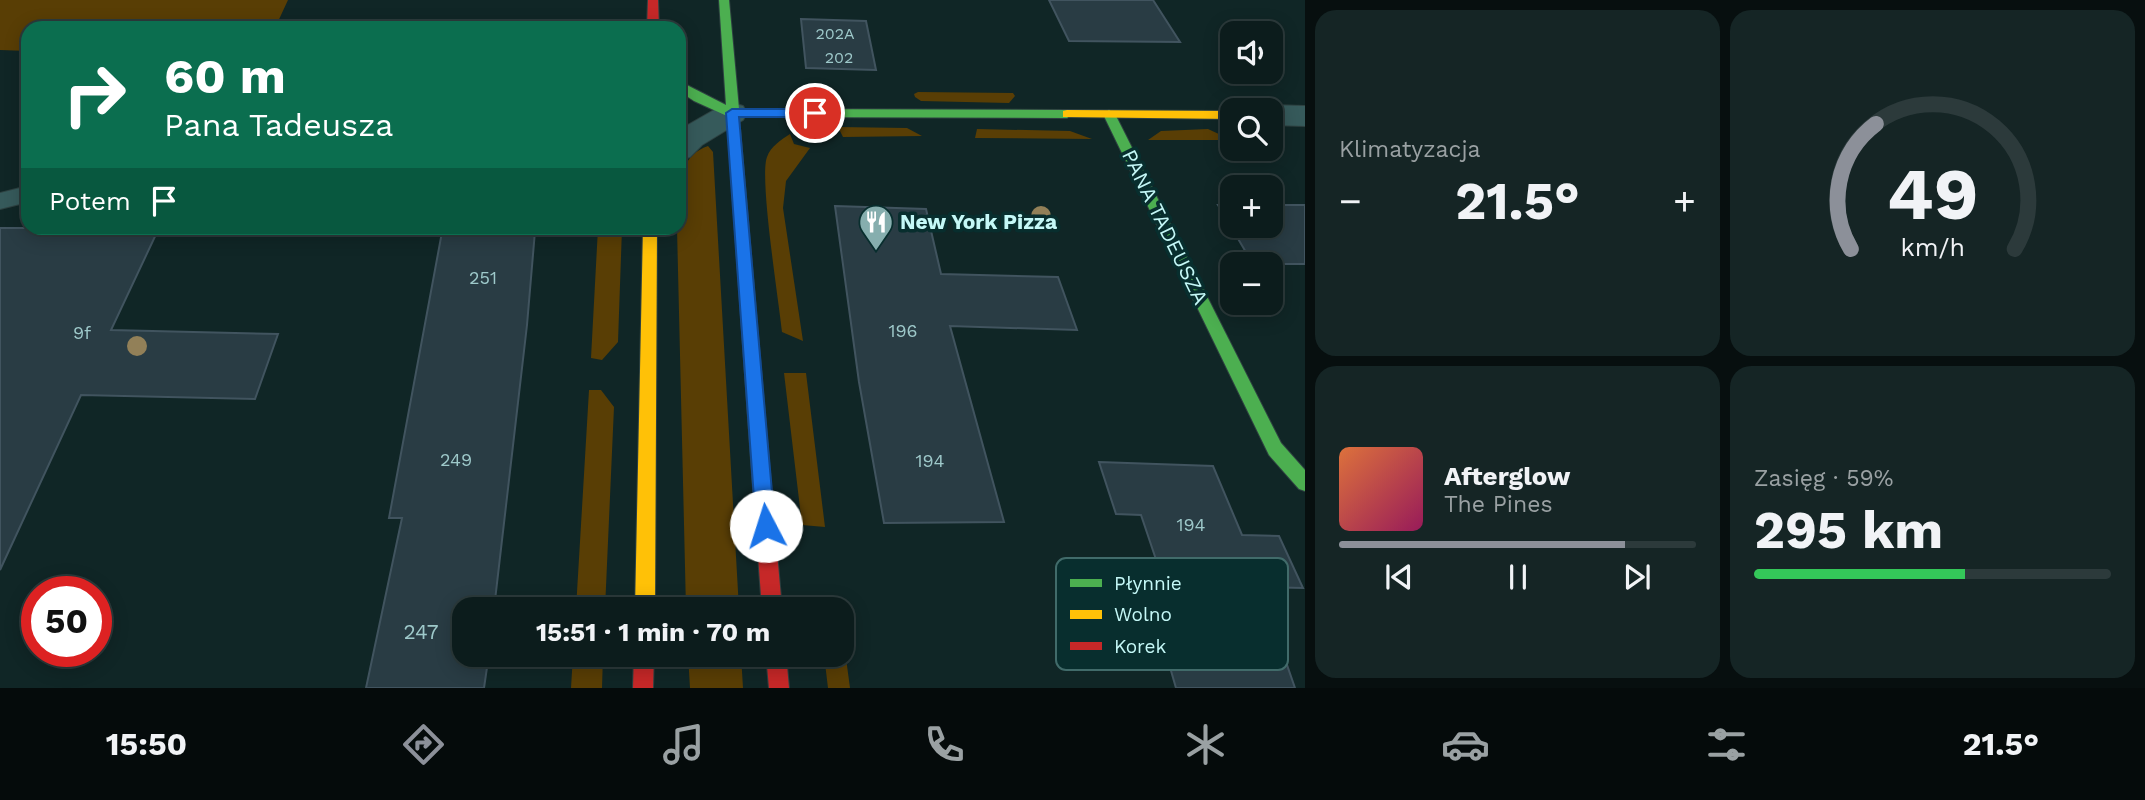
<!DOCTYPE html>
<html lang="pl">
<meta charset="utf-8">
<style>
:root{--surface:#0c1c1c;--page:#152525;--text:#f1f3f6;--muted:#9aa1a3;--line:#2c3a3b;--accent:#8c9099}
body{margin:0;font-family:"Work Sans",sans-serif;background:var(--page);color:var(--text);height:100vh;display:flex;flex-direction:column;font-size:26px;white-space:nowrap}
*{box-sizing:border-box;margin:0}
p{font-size:23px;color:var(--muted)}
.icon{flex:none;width:38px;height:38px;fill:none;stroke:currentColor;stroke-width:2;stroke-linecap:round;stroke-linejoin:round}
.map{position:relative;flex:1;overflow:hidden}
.side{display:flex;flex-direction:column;gap:10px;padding:10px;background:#070f0f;width:840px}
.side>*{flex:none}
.hud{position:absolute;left:21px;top:21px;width:665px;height:214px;border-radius:21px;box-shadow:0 4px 18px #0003,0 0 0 2px var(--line);background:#0b6e4f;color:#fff;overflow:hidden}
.fabs{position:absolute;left:1220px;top:21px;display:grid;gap:14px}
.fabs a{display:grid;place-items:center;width:63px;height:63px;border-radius:14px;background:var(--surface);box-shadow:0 4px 18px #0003,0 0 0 2px var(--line);font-size:35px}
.speed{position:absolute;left:21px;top:576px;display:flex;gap:14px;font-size:35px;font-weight:700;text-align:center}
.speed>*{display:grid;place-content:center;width:91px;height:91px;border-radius:50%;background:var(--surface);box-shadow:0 4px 18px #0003,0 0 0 2px var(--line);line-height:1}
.speed .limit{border:10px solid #d22;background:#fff;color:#111}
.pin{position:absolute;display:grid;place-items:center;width:60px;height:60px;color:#fff;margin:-30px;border:4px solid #fff;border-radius:50%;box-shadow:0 2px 7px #0007}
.me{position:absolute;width:77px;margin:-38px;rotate:355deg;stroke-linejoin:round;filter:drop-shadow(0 0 5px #0008)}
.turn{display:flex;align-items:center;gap:24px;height:147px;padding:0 28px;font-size:32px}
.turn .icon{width:91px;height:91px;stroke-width:2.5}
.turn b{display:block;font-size:49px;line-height:60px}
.then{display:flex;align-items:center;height:66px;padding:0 28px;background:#0003;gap:14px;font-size:26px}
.big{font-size:52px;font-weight:700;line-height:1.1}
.side .widget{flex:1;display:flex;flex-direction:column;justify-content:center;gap:10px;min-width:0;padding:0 24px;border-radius:21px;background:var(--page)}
.side .dial{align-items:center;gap:0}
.dial svg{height:182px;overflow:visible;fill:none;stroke:var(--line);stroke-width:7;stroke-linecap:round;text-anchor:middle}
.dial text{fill:var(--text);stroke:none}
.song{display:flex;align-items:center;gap:21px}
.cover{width:84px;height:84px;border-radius:10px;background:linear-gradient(135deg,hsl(20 70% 55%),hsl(330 70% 35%))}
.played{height:7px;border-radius:4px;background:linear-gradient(90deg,var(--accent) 80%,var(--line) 80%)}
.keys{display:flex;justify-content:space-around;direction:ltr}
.heat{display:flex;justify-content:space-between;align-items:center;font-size:38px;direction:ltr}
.charge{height:10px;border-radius:5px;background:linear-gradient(90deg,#34c759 59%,var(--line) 0)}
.side .tiles{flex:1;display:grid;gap:10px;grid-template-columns:repeat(2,1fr)}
.trip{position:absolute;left:452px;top:597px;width:402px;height:70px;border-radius:21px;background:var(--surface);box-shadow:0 4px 18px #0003,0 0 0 2px var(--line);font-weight:700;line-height:70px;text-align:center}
.tab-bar{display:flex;height:112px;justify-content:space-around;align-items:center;background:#050b0b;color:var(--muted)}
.tab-bar .icon{width:49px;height:49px}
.tab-bar .selected{color:var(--accent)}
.tab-bar b{font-size:32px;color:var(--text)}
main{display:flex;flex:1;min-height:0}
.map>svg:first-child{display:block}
.green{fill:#593e05}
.building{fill:#293c44;stroke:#41545f;stroke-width:2}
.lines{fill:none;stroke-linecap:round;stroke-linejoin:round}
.lane-casing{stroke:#2e4141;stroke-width:2}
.street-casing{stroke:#2e4141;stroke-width:2}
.fast-casing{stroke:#2e4141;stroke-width:2}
.slow-casing{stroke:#2e4141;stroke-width:2}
.jam-casing{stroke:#2e4141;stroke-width:2}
.lane{fill:#365a5b;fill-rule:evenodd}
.street{fill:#365a5b;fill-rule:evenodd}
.fast{fill:#4caf50;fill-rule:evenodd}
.slow{fill:#ffc107;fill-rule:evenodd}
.jam{fill:#c62828;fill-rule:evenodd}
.tree{fill:#928058}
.route{fill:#1a73e8;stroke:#114b97;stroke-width:2}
.labels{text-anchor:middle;stroke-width:7;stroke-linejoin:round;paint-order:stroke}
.far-number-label{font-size:16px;fill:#9ec9ca}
.number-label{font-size:18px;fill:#9ec9ca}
.poi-label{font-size:21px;font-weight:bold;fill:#c5f8f7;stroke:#082e2e;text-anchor:start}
.street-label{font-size:21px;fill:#c5f8f7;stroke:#082e2e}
.near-number-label{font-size:21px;fill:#9ec9ca}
.key{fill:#082e2e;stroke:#416b6a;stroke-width:2}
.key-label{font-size:19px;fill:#c5f8f7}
</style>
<main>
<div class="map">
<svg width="1305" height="688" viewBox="0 0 1305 688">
<rect width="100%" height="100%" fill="#102626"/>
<!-- green -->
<path class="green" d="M 0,0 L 288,0 L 275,28 L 28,28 L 28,51 L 0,50 Z
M 918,92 L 1013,93 L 1015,96 L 1009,103 L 921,101 L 915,97 L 914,94 Z
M 838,127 L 907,128 L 922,136 L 843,137 Z
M 977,129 L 1070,131 L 1092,139 L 975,138 Z
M 1208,129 L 1221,135 L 1225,140 L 1148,140 L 1161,131 Z
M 790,134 L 794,144 L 810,148 L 786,181 L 783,208 L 803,341 L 782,332 C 779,302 759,178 767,157 C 771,146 781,140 790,134 Z
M 708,146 L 713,152 L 739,609 L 686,609 L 677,228 C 688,209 666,161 708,146 Z
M 598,228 L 622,228 L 618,342 L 602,360 L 591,358 Z
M 784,373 L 806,373 L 825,527 L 802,525 Z
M 589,390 L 601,390 L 614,407 L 605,609 L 576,609 Z
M 842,628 L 850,688 L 828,688 L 824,655 L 842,654 Z
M 573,655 L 603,655 L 602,688 L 571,688 Z
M 688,655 L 741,655 L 743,688 L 690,688 Z"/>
<!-- building -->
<path class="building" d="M 1049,0 L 1153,0 L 1180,42 L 1069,41 Z
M 801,19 L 866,21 L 876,70 L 806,68 Z
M 1218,205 L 1232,205 L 1232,226 L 1270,226 L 1270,205 L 1305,205 L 1305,264 L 1253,264 Z
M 835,206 L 926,209 L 941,274 L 1058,277 L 1077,330 L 950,326 L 1004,522 L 884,523 L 859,382 Z
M 0,228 L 159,228 L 111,330 L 278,334 L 255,399 L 81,395 L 0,570 Z
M 535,231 L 527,325 L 494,609 L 464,609 L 464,654 L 489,654 L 484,688 L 366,688 L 402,518 L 389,518 L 442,232 Z
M 1099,462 L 1213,466 L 1242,535 L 1279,536 L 1303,588 L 1260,587 L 1295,688 L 1176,688 L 1152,605 L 1172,607 L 1141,515 L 1116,514 Z"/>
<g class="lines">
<!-- lane casing -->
<g class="lane-casing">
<path id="lane" d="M 28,186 L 28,202 L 0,209 L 0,193 Z"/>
</g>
<!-- street casing -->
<g class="street-casing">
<path id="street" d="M 732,103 L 743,106 L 747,113 L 743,120 L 702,145 L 690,157 L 679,160 L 679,130 L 721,106 Z
M 1270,105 L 1305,106 L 1305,126 L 1270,125 L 1270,110 L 1258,110 Z"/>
</g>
<!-- fast casing -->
<g class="fast-casing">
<path id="fast" d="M 719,0 L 729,0 L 739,109 L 1067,110 L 1073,114 L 1067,118 L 739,117 L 769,461 L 766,467 L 760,469 L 754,467 L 751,461 L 727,116 L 694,101 L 679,91 L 679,81 L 726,105 Z
M 1109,110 L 1115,114 L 1281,443 L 1305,470 L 1305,491 L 1299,489 L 1269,455 L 1103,114 Z"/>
</g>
<!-- slow casing -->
<g class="slow-casing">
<path id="slow" d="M 1067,110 L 1232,111 L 1232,119 L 1063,117 L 1063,111 Z
M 643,228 L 657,228 L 655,609 L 635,609 Z"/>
</g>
<!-- jam casing -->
<g class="jam-casing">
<path id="jam" d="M 648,0 L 658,0 L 659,28 L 647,28 Z
M 760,453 L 766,455 L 769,461 L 782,609 L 762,609 L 751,461 L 754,455 Z
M 634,654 L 654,654 L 653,688 L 633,688 Z
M 766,654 L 786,654 L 789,688 L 769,688 Z"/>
</g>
<!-- lane -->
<use href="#lane" class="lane"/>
<!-- street -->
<use href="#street" class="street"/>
<!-- fast -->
<use href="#fast" class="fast"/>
<!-- slow -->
<use href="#slow" class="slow"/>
<!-- jam -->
<use href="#jam" class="jam"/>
</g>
<!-- trees -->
<g class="tree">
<circle cx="1041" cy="216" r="10"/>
<circle cx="137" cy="346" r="10"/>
</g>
<!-- route -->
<path class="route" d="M 732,109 L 815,109 L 821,113 L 815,117 L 739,117 L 775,526 L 772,533 L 766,536 L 759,533 L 756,526 L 726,113 Z"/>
<!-- icons -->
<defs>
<g id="restaurant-pin" transform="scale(1.75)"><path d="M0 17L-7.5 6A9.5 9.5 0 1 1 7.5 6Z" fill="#86aeae" stroke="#082e2e"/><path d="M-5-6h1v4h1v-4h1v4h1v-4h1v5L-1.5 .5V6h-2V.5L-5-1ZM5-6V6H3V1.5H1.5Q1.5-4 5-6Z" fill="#fff"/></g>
</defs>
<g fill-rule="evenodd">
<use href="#restaurant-pin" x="876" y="222"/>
</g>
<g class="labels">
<!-- far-number labels -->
<g class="far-number-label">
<text x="835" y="39">202A</text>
<text x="839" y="63">202</text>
</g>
<!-- number labels -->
<g class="number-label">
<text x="483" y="284">251</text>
<text x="903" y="337">196</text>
<text x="82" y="339">9f</text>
<text x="456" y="466">249</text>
<text x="930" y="467">194</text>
<text x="1191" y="531">194</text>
</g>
<!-- poi labels -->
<g class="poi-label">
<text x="900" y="229">New York Pizza</text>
</g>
<!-- street labels -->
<g class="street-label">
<text transform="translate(1165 227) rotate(64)" y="7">PANA TADEUSZA</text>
</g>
<!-- near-number labels -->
<g class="near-number-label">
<text x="421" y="639">247</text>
</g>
</g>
<!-- legend -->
<rect x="1056" y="558" width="232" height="112" rx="10" class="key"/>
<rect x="1070" y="579" width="32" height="8" fill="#4caf50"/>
<rect x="1070" y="610" width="32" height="9" fill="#ffc107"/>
<rect x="1070" y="642" width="32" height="8" fill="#c62828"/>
<g class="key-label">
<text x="1114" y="590">Płynnie</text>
<text x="1114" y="621">Wolno</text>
<text x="1114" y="653">Korek</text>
</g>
</svg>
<div class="fabs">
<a><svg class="icon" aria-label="sound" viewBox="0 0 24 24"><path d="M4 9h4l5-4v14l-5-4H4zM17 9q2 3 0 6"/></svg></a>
<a><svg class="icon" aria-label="search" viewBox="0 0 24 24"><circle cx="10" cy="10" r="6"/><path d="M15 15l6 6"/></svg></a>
<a>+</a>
<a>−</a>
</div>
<div class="speed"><div class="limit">50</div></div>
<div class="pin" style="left:815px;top:113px;background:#d93025"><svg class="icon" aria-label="arrive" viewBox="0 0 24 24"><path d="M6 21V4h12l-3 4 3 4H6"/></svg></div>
<svg class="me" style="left:766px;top:526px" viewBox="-20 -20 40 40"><circle r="19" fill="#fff"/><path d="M0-13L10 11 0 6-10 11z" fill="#1a73e8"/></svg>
<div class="trip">15:51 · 1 min · 70 m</div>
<div class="hud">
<div class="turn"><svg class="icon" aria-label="right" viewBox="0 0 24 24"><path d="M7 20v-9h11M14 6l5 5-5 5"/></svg><div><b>60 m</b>Pana Tadeusza</div></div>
<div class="then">Potem<svg class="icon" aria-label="arrive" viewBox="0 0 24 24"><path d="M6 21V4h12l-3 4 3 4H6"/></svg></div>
</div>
</div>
<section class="side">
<div class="tiles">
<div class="widget"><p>Klimatyzacja</p>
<div class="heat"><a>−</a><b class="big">21.5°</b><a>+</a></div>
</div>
<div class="widget dial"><svg viewBox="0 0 100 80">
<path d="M14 69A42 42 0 1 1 86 69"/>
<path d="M14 69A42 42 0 0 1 25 14" stroke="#8c9099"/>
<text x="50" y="56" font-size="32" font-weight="700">49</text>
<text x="50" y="72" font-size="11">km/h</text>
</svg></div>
<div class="widget">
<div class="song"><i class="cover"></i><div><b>Afterglow</b><p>The Pines</p></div></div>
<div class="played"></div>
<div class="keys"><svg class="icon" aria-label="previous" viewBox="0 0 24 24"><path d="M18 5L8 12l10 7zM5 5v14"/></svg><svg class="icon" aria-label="pause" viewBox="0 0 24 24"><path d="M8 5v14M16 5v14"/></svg><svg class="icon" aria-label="next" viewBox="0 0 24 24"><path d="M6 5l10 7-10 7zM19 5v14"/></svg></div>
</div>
<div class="widget"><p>Zasięg · 59%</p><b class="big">295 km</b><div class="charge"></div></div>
</div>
</section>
</main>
<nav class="tab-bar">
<b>15:50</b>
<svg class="icon selected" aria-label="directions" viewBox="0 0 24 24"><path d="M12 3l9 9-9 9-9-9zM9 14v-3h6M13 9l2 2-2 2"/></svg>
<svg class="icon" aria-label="music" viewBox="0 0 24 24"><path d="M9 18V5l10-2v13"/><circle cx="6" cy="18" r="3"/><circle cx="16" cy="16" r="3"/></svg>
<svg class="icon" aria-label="phone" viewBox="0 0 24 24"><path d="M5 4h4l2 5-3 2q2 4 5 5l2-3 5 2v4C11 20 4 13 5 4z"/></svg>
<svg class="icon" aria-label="climate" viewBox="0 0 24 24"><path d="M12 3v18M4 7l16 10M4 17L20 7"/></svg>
<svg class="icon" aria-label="car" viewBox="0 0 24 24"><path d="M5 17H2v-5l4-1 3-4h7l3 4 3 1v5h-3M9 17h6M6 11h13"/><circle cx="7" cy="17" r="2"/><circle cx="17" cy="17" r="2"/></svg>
<svg class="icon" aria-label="filters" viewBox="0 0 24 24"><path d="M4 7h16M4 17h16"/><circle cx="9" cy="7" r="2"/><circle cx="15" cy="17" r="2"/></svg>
<b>21.5°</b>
</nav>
